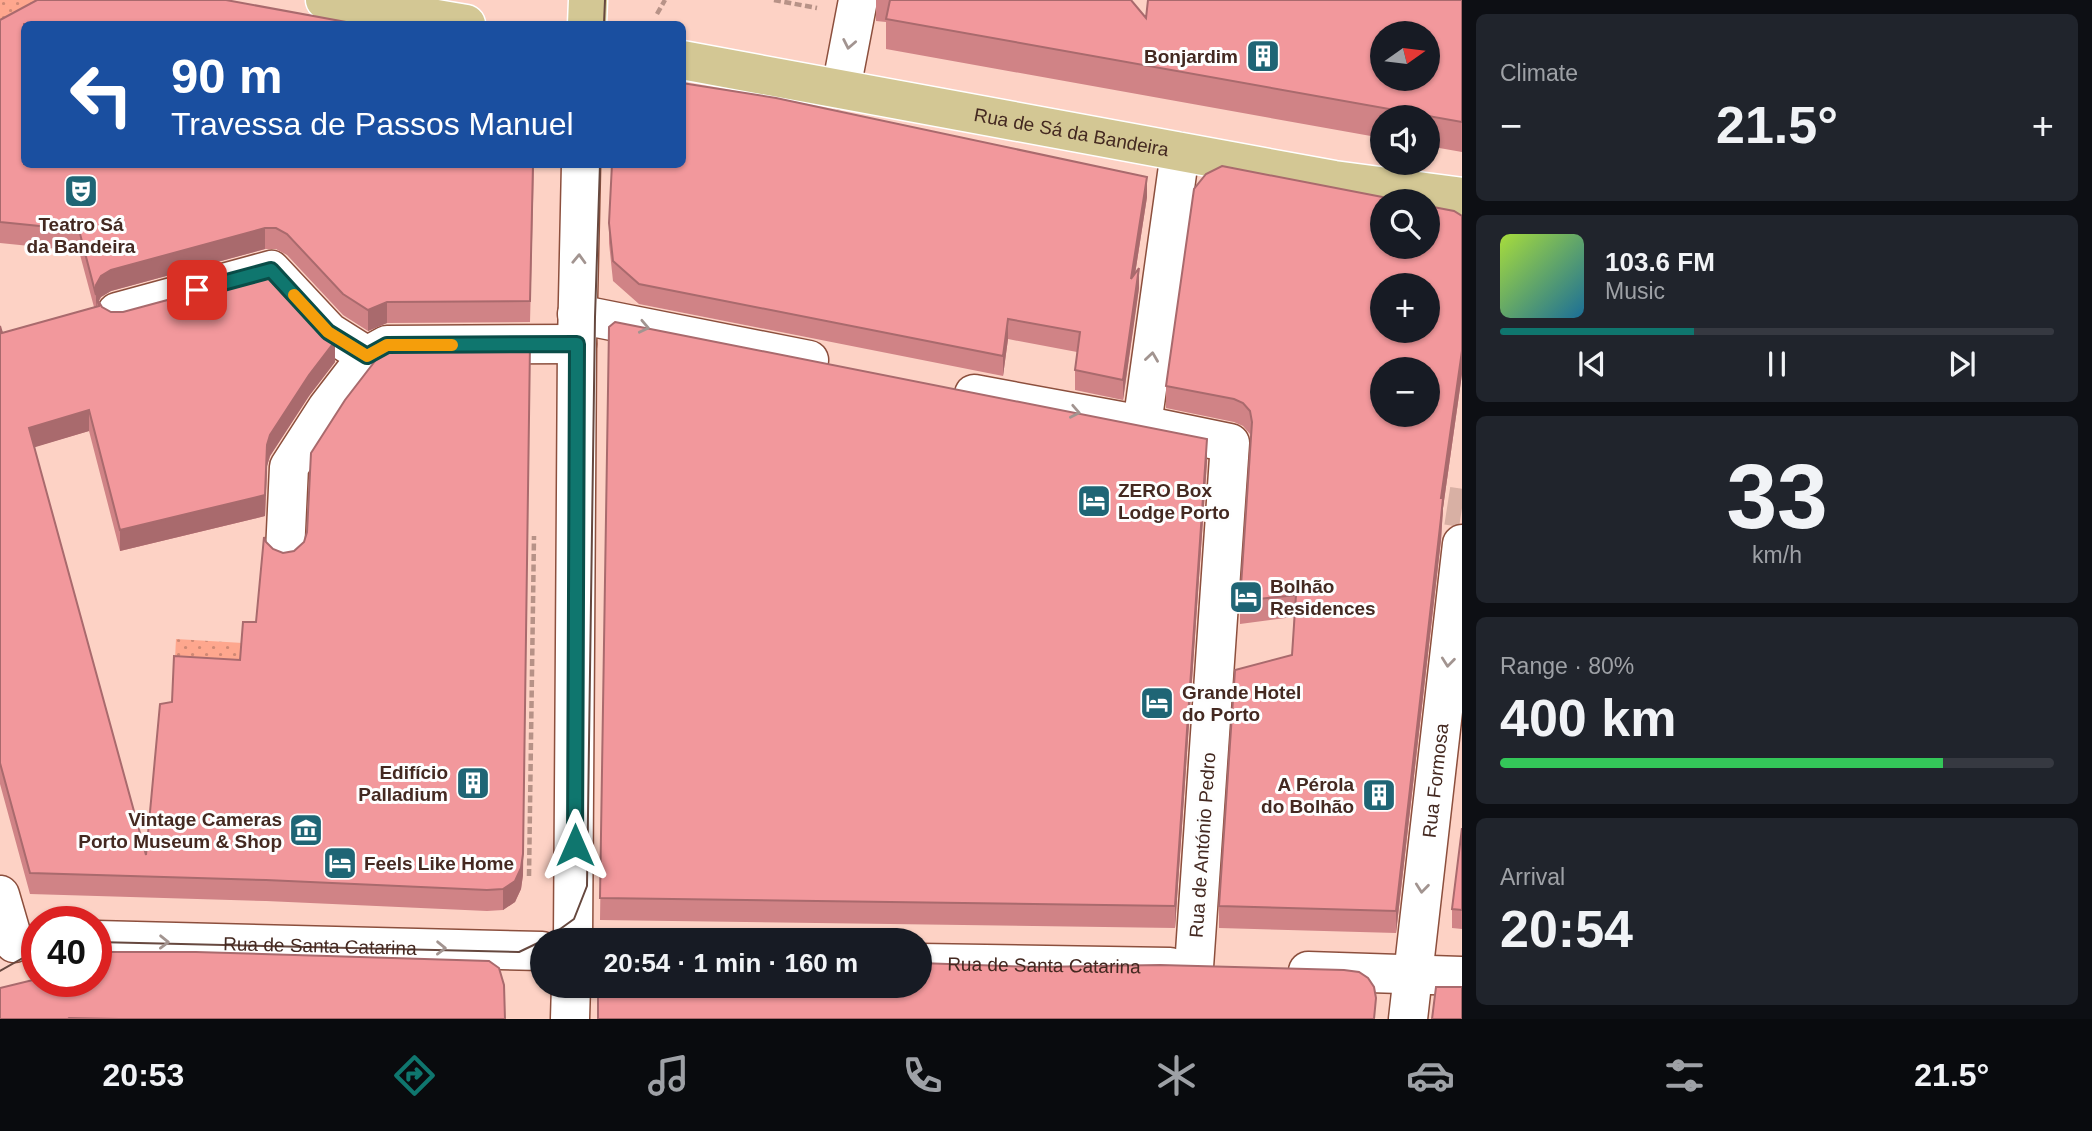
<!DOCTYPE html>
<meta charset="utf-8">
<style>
:root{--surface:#171b24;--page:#20242c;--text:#f1f3f6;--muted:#9ea1a6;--line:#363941;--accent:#0f766e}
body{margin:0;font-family:Arial,sans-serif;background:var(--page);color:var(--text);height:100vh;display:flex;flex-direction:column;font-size:26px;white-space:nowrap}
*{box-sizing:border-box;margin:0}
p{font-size:23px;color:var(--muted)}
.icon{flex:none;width:38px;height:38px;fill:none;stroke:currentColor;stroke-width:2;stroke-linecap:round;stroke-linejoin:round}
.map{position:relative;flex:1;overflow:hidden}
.side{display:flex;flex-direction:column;gap:14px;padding:14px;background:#0d0f14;width:630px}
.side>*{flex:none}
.banner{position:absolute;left:21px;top:21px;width:665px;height:147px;border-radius:10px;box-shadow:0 2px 5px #0004;background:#1a4fa0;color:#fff;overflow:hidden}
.needle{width:46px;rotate:76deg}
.tools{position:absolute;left:1370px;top:21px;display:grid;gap:14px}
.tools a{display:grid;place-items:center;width:70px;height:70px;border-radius:50%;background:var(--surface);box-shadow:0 2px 5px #0004;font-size:35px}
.speed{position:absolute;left:21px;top:906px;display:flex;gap:14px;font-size:35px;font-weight:700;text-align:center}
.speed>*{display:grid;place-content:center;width:91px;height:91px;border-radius:50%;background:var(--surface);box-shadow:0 2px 5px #0004;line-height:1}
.speed .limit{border:10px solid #d22;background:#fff;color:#111}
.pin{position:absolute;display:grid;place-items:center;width:60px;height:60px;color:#fff;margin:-30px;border-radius:14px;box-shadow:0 4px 10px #0006}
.me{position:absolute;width:77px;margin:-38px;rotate:0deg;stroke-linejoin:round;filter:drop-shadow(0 0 5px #0008)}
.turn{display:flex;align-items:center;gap:24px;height:147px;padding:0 35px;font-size:32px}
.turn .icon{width:91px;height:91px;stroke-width:2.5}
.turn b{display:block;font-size:49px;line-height:60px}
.big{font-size:52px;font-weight:700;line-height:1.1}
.side .card{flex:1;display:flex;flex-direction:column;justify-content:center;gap:10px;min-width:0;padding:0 24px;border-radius:10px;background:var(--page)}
.side .dial{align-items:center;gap:0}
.dial b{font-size:91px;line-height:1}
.song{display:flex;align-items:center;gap:21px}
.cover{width:84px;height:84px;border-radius:10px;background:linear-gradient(135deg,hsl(80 70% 55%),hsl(200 70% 35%))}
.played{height:7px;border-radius:4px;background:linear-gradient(90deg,var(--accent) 35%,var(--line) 35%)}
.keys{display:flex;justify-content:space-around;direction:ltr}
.heat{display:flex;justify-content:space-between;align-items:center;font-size:38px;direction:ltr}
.charge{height:10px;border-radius:5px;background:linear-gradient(90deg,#34c759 80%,var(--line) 0)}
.trip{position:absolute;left:530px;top:928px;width:402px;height:70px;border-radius:35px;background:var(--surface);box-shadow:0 2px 5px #0004;font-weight:700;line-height:70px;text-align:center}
.dock{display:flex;height:112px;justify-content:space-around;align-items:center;background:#090b0e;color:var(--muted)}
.dock .icon{width:49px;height:49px}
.dock .current{color:var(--accent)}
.dock b{font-size:32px;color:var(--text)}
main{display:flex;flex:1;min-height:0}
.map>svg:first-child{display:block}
.grass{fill:url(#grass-dots)}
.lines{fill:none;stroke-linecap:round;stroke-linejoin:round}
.minor-tunnel{stroke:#d8b0a4;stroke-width:38;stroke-dasharray:38 19;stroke-linecap:butt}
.minor-casing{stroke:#8c4f3d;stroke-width:41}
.major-casing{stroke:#fff;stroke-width:41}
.path{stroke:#b79287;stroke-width:4.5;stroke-dasharray:7 3.5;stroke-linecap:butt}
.minor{stroke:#fff;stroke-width:38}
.major{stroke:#d3c794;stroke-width:38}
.tram{stroke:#66483f;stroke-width:2}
.wall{fill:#d08386}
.shaded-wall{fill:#a96a6d}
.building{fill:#f2989c;stroke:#a96a6d;stroke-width:2;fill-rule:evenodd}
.oneway{stroke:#a29490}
.route-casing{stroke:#0a4d48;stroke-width:18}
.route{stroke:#0f766e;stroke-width:12}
.slow{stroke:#f59e0b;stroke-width:12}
.labels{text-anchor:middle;stroke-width:6;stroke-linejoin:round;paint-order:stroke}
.poi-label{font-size:19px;font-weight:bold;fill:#442921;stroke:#fefefe;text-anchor:end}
.street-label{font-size:19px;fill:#442921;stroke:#fefefe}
</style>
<main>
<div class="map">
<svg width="1462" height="1019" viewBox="0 0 1462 1019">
<defs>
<pattern id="grass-dots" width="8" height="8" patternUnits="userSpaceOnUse" patternTransform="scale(1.75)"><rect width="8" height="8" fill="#fea78e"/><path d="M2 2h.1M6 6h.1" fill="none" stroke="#cf8874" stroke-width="1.8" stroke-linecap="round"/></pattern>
</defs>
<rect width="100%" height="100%" fill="#fdd2c5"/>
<!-- grass -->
<path class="grass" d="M 0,0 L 56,0 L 0,41 Z
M 176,639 L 243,643 L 240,681 L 174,677 Z"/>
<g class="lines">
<!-- minor-tunnel -->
<path class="minor-tunnel" d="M 1391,497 L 1462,508"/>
<!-- minor casing -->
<g class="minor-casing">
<g id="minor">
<path d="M 841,89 L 858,0"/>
<path d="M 117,312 L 271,270 L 329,332 L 367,356"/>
<path d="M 577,314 L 809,360"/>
<path d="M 974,394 L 1142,425 L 1230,443 L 1194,967"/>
<path d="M 1142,425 L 1180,152"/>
<path d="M 285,552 L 289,467 L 327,408 L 367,356 L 387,345 L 577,344"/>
<path d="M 0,895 L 14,943"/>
<path id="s1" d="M 96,940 L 542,951"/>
<path d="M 573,940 L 577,344 L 581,164"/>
<path id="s2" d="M 920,963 L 1170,967"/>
<path d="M 1308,971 L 1462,976"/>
<path d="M 570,1019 L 571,985"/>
<path id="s3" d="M 1408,1019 L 1462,544"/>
</g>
</g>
<!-- major casing -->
<g class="major-casing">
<g id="major">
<path d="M 325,0 L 466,24"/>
<path d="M 587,24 L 588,0"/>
<path id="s4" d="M 682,60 L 1334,180 L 1462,197"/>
</g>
</g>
<!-- path -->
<path class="path" d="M 774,0 L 817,8
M 657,14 L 665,0
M 529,876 L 534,536"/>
<!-- minor -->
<use href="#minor" class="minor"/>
<!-- major -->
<use href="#major" class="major"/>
<!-- tram -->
<path class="tram" d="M 604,24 L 605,0
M 545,940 L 574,919 L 587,886 L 595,317 L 600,164
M 96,942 L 519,952 L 542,941
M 0,971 L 37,950"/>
</g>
<!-- wall -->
<path class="wall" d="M 876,0 L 1131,0 L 1146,18 L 1462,0 L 1462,152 L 1428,146 L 1428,117 L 1382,117 L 1382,138 L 886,49 L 886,22 L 876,21 Z
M 0,20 L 534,164 L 530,322 L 387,323 L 368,331 L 343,315 L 287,255 L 276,249 L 265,249 L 111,291 L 101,297 L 99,301 L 102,307 L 111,312 L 335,362 L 309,396 L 270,456 L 267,466 L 265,516 L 120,551 L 89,431 L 34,447 L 146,855 L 172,702 L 240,660 L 256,622 L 266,542 L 523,875 L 521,889 L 515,902 L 503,910 L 487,911 L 266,901 L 30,894 L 0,784 L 0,326 L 2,333 L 94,307 L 79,251 L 0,243 Z
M 1147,197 L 1135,274 L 1139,288 L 1123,400 L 1075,390 L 1075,370 L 1077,352 L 1008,339 L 1003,376 L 639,304 L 613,281 L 609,243 L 609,223 Z
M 1462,216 L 1462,374 L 1443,508 L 1441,540 L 1396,933 L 1219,928 L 1219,906 L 1292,655 L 1294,617 L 1240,624 L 1240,601 L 1251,439 L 1250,434 L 1243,426 L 1234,422 L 1166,408 L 1166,386 Z
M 609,327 L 1207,461 L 1175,928 L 600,920 Z
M 1462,828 L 1462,929 L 1452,928 L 1452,909 Z
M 0,988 L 505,1019 L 0,1019 Z"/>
<!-- shaded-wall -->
<path class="shaded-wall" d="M 1147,177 L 1147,197 L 1131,300 L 1131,279 Z
M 265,228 L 265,249 L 111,291 L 101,297 L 98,302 L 97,299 L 96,316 L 96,285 L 101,276 L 111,270 Z
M 1139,268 L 1139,288 L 1123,400 L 1123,380 Z
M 387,302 L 387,323 L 368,331 L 368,310 Z
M 1008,319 L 1008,339 L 1003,376 L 1003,356 Z
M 335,341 L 335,362 L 309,396 L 270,456 L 267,466 L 265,516 L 120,551 L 120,530 L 270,435 L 309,375 Z
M 530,345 L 523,875 L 521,889 L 515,902 L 503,910 L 503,889 Z
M 1462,351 L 1462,374 L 1443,508 L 1441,540 L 1396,933 L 1396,911 L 1441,498 Z
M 89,410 L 89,431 L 29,449 L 29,428 Z
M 1207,439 L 1207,461 L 1175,928 L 1175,906 Z"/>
<!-- building -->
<path class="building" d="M 37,0 L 226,0 L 357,24 L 24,24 L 24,164 L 533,164 L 530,301 L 387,302 L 368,310 L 343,294 L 287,234 L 276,228 L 265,228 L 111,270 L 101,276 L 96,285 L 96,295 L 79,230 L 0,222 L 0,20 Z
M 890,0 L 1131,0 L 1146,18 L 1148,0 L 1462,0 L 1462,122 L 886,19 ZM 1382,33 L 1428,33 L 1428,79 L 1382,79 Z
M 682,83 L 776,98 L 1147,177 L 1131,279 L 1139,268 L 1123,380 L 1075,370 L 1080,332 L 1008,319 L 1003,356 L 639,284 L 613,261 L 609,223 L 612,164 L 682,164 Z
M 1222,166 L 1403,201 L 1382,201 L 1382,247 L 1428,247 L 1428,206 L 1454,211 L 1462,216 L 1462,351 L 1441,498 L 1443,498 L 1441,518 L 1396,911 L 1219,906 L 1235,670 L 1292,655 L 1296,595 L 1240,601 L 1252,422 L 1250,411 L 1243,403 L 1234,399 L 1166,386 L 1194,189 L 1206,174 ZM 1382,285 L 1428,285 L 1428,331 L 1382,331 ZM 1382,369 L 1428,369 L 1428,415 L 1382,415 Z
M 264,274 L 313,326 L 335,341 L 309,375 L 270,435 L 267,445 L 265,495 L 120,530 L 89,410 L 29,428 L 146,855 L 160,704 L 172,702 L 174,656 L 240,660 L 243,622 L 256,622 L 264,537 L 266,542 L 273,549 L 283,553 L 294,551 L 304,542 L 307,532 L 311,453 L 345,400 L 382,352 L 393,346 L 530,345 L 523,854 L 521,868 L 515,881 L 503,889 L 487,890 L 266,880 L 30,873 L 0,763 L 0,326 L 2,333 L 99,306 L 97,299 L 102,307 L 111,312 L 123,312 Z
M 615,322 L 1207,439 L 1175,906 L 600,898 L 609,327 Z
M 1462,828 L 1462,910 L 1452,909 Z
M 96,952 L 196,952 L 489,961 L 499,968 L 504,985 L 505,1019 L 119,1019 L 69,1018 L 68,1019 L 0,1019 L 0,988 L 37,979 L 37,982 L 96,982 Z
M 920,963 L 1036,967 L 1160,965 L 1344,970 L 1359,972 L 1368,978 L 1374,987 L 1376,998 L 1374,1019 L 598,1019 L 598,985 L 920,985 Z
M 1436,987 L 1462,987 L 1462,1019 L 1432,1019 Z"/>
<!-- one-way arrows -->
<defs><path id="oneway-chevron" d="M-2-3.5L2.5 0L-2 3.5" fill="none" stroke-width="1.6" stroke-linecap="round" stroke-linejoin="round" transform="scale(1.75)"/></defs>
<g class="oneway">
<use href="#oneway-chevron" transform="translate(849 44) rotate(101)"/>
<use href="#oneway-chevron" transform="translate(579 259) rotate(-88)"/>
<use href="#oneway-chevron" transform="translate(644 327) rotate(12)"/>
<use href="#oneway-chevron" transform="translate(1152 357) rotate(-82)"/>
<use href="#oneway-chevron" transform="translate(1075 412) rotate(11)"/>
<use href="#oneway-chevron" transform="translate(1448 662) rotate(96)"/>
<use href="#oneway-chevron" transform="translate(1422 888) rotate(96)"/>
<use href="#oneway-chevron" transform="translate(164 942) rotate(1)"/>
<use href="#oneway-chevron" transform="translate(441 948) rotate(1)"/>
</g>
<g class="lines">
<!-- route casing -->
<g class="route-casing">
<path id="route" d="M 197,290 L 271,270 L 328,332 L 367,356 L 387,345 L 577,344 L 575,845"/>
</g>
<!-- route -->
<use href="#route" class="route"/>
<!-- slow -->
<path class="slow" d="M 294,295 L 328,332 L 367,356 L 387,345 L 452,345"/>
</g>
<!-- icons -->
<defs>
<g id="building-square" transform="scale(1.75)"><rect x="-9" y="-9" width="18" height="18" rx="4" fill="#1f6575" stroke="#fefefe"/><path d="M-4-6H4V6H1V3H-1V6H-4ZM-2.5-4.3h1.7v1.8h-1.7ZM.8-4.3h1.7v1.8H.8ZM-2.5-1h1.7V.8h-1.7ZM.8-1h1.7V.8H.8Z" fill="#fff"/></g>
<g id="theatre-square" transform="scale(1.75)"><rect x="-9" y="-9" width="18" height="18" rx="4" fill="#1f6575" stroke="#fefefe"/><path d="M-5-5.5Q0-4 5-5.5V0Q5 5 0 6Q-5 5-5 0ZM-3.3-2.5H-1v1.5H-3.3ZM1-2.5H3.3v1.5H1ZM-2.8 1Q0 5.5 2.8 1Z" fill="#fff"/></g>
<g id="hotel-square" transform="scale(1.75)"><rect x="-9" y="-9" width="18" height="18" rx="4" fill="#1f6575" stroke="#fefefe"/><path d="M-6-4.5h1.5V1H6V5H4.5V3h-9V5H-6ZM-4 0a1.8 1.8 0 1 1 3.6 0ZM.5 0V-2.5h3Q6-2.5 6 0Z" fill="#fff"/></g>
<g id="museum-square" transform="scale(1.75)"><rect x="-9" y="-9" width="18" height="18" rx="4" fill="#1f6575" stroke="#fefefe"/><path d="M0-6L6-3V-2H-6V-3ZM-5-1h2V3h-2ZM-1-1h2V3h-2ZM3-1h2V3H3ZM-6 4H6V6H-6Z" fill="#fff"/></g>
</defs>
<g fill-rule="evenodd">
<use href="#building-square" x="1263" y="56"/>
<use href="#theatre-square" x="81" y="191"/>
<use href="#hotel-square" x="1094" y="501"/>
<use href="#hotel-square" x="1246" y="597"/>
<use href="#hotel-square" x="1157" y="703"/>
<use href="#building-square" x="473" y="783"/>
<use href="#building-square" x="1379" y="795"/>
<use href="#museum-square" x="306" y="830"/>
<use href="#hotel-square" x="340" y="863"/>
</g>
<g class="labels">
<!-- poi labels -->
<g class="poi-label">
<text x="1238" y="63">Bonjardim</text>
<text x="81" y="231" text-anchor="middle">Teatro Sá<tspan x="81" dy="22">da Bandeira</tspan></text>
<text x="1118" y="497" text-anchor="start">ZERO Box<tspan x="1118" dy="22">Lodge Porto</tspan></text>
<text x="1270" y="593" text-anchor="start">Bolhão<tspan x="1270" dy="22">Residences</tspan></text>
<text x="1182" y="699" text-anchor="start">Grande Hotel<tspan x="1182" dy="22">do Porto</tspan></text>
<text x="448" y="779">Edifício<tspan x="448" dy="22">Palladium</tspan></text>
<text x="1354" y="791">A Pérola<tspan x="1354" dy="22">do Bolhão</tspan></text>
<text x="282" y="826">Vintage Cameras<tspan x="282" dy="22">Porto Museum &amp; Shop</tspan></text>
<text x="364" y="870" text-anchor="start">Feels Like Home</text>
</g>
<!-- street labels -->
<g class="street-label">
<text dy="7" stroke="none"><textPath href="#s4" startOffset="396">Rua de Sá da Bandeira</textPath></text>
<text dy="7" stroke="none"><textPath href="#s3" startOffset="240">Rua Formosa</textPath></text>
<text transform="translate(1202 845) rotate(-86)" y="7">Rua de António Pedro</text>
<text dy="7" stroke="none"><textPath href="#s1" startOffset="224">Rua de Santa Catarina</textPath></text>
<text dy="7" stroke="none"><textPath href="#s2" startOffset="124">Rua de Santa Catarina</textPath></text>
</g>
</g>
</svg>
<div class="tools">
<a><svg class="needle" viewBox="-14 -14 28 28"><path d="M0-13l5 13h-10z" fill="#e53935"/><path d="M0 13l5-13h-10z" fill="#9ea1a6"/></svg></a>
<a><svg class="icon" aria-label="sound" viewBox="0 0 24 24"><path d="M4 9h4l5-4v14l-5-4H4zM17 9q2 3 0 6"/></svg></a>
<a><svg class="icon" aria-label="search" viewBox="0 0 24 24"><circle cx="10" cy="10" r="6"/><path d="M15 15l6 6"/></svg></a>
<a>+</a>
<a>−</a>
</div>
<div class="speed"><div class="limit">40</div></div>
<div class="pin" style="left:197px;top:290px;background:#d93025"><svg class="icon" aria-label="arrive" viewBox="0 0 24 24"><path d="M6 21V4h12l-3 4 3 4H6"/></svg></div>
<svg class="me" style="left:575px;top:845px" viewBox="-20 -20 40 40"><path d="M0-17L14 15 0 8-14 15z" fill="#0f766e" stroke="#fff" stroke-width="4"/></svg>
<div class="trip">20:54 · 1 min · 160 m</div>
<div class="banner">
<div class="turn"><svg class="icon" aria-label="left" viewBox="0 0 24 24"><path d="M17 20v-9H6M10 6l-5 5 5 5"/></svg><div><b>90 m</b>Travessa de Passos Manuel</div></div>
</div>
</div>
<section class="side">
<div class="card"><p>Climate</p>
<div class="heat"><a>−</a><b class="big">21.5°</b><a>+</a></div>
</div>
<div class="card">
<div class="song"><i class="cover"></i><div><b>103.6 FM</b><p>Music</p></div></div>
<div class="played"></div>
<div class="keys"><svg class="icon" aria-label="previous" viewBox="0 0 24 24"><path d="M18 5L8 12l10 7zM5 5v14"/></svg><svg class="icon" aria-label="pause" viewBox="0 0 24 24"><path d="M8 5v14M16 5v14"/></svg><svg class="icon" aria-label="next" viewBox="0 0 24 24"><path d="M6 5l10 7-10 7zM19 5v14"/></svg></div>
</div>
<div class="card dial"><b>33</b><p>km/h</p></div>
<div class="card"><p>Range · 80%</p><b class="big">400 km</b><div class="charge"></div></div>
<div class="card"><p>Arrival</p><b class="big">20:54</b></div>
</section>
</main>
<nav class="dock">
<b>20:53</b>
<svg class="icon current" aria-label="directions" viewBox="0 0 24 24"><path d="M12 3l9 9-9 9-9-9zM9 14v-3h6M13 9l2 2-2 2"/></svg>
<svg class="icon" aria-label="music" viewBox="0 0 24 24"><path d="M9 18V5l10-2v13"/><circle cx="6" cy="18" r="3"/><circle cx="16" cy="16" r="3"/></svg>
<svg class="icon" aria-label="phone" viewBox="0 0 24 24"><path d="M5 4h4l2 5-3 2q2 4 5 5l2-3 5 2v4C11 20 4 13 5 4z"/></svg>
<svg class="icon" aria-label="climate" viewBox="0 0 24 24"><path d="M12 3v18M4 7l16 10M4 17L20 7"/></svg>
<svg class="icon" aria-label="car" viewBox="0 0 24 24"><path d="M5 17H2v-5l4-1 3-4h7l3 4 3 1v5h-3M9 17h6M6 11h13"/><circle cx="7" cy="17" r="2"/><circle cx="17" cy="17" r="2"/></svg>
<svg class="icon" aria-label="filters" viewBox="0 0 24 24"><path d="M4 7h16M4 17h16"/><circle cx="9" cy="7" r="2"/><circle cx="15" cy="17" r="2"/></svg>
<b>21.5°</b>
</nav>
